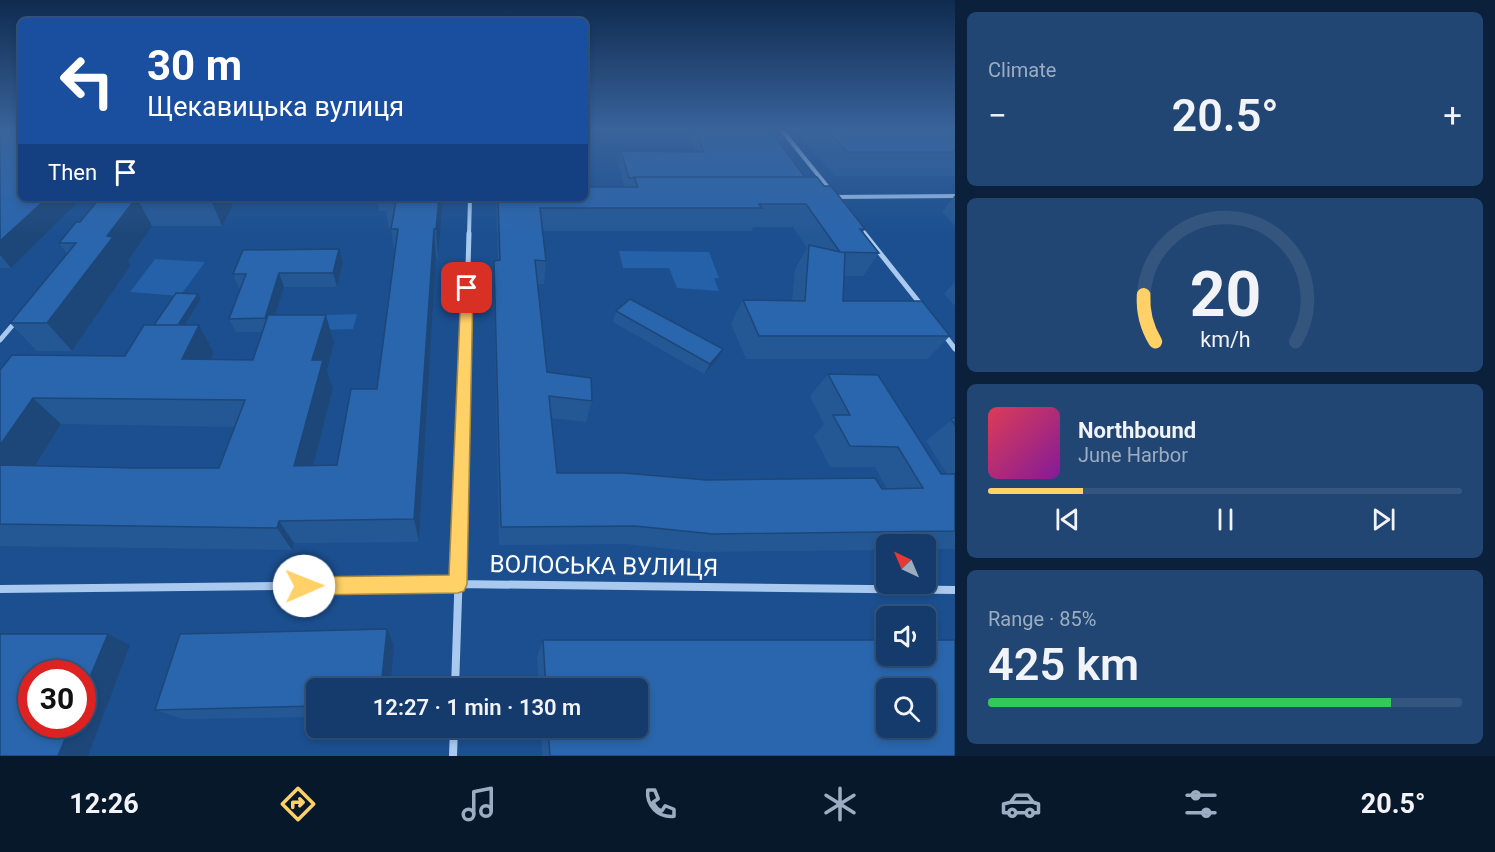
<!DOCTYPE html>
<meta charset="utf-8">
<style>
:root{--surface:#143b6b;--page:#214673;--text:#f1f3f6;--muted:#9dadc1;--line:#33557e;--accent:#ffd166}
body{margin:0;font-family:Roboto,sans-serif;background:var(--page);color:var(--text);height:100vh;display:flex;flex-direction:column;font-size:22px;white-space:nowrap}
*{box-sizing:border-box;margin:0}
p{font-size:20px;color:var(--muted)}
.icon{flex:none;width:33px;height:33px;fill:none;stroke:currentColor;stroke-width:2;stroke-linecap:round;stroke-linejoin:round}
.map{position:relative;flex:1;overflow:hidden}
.side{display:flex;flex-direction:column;gap:12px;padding:12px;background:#0b203b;width:540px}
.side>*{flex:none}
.banner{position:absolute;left:18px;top:18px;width:570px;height:183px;border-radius:9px;box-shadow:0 3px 9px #0003,0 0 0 2px var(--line);background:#1a4fa0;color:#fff;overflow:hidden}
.needle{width:39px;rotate:316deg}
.fabs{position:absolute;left:876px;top:534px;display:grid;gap:12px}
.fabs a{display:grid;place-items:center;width:60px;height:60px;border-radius:9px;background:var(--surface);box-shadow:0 3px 9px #0003,0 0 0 2px var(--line);font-size:30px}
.speed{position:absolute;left:18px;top:660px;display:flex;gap:12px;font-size:30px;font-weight:700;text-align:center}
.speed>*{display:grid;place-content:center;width:78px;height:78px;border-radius:50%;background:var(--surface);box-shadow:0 3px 9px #0003,0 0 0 2px var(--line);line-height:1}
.speed .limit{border:9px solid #d22;background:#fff;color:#111}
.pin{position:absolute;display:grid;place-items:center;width:51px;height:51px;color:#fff;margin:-26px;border-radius:12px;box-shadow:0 3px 9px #0006}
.me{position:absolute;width:66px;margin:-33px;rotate:89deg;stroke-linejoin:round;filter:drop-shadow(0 0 4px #0008)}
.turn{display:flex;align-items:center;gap:21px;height:126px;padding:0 30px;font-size:27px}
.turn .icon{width:78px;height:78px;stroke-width:2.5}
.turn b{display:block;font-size:42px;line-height:51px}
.then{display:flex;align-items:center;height:57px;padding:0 30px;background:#0003;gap:12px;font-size:22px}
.big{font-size:45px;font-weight:600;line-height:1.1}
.side .widget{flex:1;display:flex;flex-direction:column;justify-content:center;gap:9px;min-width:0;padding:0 21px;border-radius:9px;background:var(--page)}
.side .dial{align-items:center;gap:0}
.dial svg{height:156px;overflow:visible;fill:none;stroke:var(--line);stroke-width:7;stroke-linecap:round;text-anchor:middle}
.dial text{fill:var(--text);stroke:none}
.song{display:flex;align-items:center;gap:18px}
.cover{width:72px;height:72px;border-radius:9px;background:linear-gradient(135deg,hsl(350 70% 55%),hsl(290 70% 35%))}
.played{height:6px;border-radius:3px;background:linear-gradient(90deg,var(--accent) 20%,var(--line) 20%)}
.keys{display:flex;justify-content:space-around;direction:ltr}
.heat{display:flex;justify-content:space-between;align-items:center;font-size:33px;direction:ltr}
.charge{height:9px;border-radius:4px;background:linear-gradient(90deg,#34c759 85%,var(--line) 0)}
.trip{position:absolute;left:306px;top:678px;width:342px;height:60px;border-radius:9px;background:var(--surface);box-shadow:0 3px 9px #0003,0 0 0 2px var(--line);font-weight:600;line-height:60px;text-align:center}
.menu{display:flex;height:96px;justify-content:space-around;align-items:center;background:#08182b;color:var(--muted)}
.menu .icon{width:42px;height:42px}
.menu .active{color:var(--accent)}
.menu b{font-size:27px;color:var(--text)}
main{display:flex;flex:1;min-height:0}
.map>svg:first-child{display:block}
.green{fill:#2461a8}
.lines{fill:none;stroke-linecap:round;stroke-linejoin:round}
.street-far3{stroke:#a9c9ee;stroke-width:4}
.street-far2{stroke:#a9c9ee;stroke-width:5}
.street-far1{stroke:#a9c9ee;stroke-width:7}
.street{stroke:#a9c9ee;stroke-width:8}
.wall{fill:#245895;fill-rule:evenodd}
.shaded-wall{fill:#1d4779}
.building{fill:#2a66ad;stroke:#1d4779;stroke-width:1.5;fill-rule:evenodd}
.route{fill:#ffd166;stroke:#a68842;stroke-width:1.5}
.labels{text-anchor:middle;stroke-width:6;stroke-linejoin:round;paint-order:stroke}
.near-street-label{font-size:24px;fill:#fff;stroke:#1b4f8f}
</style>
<main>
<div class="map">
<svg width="955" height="756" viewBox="0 0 955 756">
<rect width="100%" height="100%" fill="#1b4f8f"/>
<!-- green -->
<path class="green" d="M 619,251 L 709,252 L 719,278 L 714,278 L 719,291 L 677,288 L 669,268 L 623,268 Z
M 155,259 L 205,262 L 180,296 L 130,292 Z
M 357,314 L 353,329 L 288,331 L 293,316 Z"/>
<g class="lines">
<!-- street-far3 -->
<path class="street-far3" d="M 781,129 L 831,191
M 832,197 L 955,196
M 859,227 L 865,235
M 469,235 L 470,198"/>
<!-- street-far2 -->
<path class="street-far2" d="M 864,233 L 922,306
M 943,333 L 955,349
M 0,340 L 17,320
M 465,369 L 469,233"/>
<!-- street-far1 -->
<path class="street-far1" d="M 460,539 L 465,367"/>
<!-- street -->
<path class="street" d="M 0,589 L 458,584 L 955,590
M 455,688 L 460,538
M 453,756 L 454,728"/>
</g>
<!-- wall -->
<path class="wall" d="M 0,129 L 75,205 L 11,268 L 0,268 Z
M 686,129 L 769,129 L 805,177 L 824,186 L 865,229 L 863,232 L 879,253 L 863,276 L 844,276 L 843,301 L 950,336 L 927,359 L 746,359 L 731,324 L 743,300 L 792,301 L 795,269 L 807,248 L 793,227 L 753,227 L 752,231 L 543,231 L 546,261 L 544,284 L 537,284 L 547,372 L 592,401 L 586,422 L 551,418 L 557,473 L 887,489 L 875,467 L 830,467 L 814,436 L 824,424 L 810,396 L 828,374 L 941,474 L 947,474 L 926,441 L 955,417 L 955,549 L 926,549 L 926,544 L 886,544 L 886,550 L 698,552 L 625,544 L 499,545 L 494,284 L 494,261 L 498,261 L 496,198 L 585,198 L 588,187 L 625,187 L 618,164 L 621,151 L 695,152 Z
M 795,129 L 955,129 L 955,176 L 834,176 Z
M 955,195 L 955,226 L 942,212 Z
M 100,198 L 230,198 L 233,206 L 222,226 L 152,226 L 128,261 L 131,265 L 72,351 L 37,351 L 10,323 L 67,254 L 59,243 L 80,222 Z
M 377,198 L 443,198 L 438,257 L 436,257 L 419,542 L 294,543 L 292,550 L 0,546 L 0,370 L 125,356 L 154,325 L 198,294 L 201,299 L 184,325 L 214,353 L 212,359 L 253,360 L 263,332 L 236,332 L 229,319 L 241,288 L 239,288 L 233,274 L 343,263 L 337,287 L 284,287 L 275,315 L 334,343 L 327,371 L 333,388 L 313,465 L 337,465 L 377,389 L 395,256 L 391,229 L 389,229 L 386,211 L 379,211 ZM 61,424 L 235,427 L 219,468 L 136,468 L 35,466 Z
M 954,283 L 955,283 L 955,306 L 944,294 Z
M 616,311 L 717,360 L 704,374 L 613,322 Z
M 387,629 L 394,645 L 316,688 L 316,717 L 183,719 L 155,710 Z
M 543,640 L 955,756 L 542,756 L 541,728 L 638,728 L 638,688 L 539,688 L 537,657 Z"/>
<!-- shaded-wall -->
<path class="shaded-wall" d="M 47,198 L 70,198 L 75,205 L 11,268 L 0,255 L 0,241 Z
M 137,198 L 152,226 L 128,261 L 131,265 L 72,351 L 47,323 L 107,236 Z
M 210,198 L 230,198 L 233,206 L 222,226 Z
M 439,198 L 443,198 L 438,257 L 436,229 Z
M 434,229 L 436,257 L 419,542 L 414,519 Z
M 339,249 L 343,263 L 337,287 L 333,273 Z
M 279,273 L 284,287 L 270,331 L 265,318 Z
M 198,294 L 201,299 L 181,331 L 177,326 Z
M 326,315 L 334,343 L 327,371 L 333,388 L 307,490 L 294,466 L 312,360 Z
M 199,325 L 214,353 L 199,386 L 182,359 Z
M 723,349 L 717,360 L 704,374 L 710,364 Z
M 33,398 L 61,424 L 20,490 L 0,475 L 0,445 Z
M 279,521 L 294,543 L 292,550 L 277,528 Z
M 387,629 L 394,645 L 390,688 L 381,688 Z
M 108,634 L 130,645 L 88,756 L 58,756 L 71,724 L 82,724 L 82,696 Z"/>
<!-- building -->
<path class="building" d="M 0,129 L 21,129 L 21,198 L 47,198 L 0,241 Z
M 695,129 L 769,129 L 805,177 L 634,177 L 635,178 L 629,178 L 621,151 L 704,152 Z
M 826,129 L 955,129 L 955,152 L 847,152 Z
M 585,172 L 588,187 L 638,187 L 634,177 L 817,177 L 824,186 L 831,186 L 865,229 L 860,229 L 879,253 L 840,252 L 806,204 L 759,204 L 762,208 L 540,208 L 546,261 L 535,260 L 547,372 L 591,378 L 592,401 L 549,396 L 557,473 L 623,473 L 707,480 L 875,478 L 882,489 L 923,488 L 898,447 L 850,446 L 833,415 L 850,415 L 828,374 L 878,375 L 941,474 L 955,474 L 955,531 L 713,534 L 635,526 L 501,527 L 494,261 L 500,260 L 498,198 L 585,198 Z
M 100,198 L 136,198 L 107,236 L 113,237 L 47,323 L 10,323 L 76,243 L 59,243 L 76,222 L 80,222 Z
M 385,198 L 439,198 L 436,229 L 434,229 L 414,519 L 279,521 L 277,528 L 0,524 L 0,465 L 136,468 L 219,468 L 245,400 L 33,398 L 0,445 L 0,370 L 12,355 L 125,356 L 144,325 L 199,325 L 182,359 L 253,360 L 268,315 L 326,315 L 312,360 L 323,360 L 294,466 L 337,465 L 351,389 L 377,389 L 398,229 L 391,229 L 396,201 L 384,201 Z
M 809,245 L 845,253 L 843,301 L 922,301 L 950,336 L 759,336 L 743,300 L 805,301 Z
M 339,249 L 333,273 L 279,273 L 265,318 L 229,319 L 246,274 L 233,274 L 243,250 Z
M 176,293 L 198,294 L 178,325 L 154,325 Z
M 630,299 L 723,349 L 710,364 L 616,311 Z
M 955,417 L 955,425 L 951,419 Z
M 387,629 L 381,688 L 316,688 L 316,706 L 155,710 L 180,634 Z
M 0,634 L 108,634 L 82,696 L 82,674 L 32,674 L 32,724 L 71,724 L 58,756 L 0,756 Z
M 543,640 L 886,640 L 886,656 L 926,656 L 926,640 L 955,640 L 955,756 L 550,756 L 548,728 L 638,728 L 638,688 L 546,688 ZM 886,688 L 926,688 L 926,728 L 886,728 Z"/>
<!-- sky -->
<linearGradient id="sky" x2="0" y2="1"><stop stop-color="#0f2b4f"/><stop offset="0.55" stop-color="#39639b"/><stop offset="1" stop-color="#39639b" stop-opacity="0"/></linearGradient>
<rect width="955" height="235" fill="url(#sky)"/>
<!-- route -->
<path class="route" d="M 467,284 L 473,288 L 467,584 L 464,591 L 458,593 L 304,595 L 297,592 L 295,586 L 297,579 L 304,577 L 449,575 L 461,288 Z"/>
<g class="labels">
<!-- near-street labels -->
<g class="near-street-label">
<text transform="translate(604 566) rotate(1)" y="8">ВОЛОСЬКА ВУЛИЦЯ</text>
</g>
</g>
</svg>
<div class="fabs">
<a><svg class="needle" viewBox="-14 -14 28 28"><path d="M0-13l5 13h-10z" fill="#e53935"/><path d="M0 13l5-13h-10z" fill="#9dadc1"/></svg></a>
<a><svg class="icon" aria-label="sound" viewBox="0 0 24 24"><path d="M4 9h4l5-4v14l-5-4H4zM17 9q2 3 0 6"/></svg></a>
<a><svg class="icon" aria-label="search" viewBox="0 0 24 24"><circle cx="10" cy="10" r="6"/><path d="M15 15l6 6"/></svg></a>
</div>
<div class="speed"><div class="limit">30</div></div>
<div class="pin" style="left:467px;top:288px;background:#d93025"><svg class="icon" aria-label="arrive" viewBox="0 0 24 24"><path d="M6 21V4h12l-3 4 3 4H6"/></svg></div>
<svg class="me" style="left:304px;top:586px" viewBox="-20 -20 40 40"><circle r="19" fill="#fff"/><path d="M0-13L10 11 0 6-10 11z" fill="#ffd166"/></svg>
<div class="trip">12:27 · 1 min · 130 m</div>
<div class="banner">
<div class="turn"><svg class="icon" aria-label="left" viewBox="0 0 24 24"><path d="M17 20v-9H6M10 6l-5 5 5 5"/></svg><div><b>30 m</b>Щекавицька вулиця</div></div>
<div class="then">Then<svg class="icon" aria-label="arrive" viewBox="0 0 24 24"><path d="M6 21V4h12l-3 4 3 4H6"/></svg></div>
</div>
</div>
<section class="side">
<div class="widget"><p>Climate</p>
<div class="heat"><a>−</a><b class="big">20.5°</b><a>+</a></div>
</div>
<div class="widget dial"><svg viewBox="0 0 100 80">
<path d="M14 69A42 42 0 1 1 86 69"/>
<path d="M14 69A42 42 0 0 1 8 45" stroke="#ffd166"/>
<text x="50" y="56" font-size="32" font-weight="700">20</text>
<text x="50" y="72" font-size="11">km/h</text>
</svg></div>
<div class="widget">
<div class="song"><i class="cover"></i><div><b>Northbound</b><p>June Harbor</p></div></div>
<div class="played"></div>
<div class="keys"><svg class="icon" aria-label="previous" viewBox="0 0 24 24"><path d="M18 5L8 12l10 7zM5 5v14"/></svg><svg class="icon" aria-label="pause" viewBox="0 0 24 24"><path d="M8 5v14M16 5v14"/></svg><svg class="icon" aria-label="next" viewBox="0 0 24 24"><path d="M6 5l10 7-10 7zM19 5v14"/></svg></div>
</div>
<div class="widget"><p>Range · 85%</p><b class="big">425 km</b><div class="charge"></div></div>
</section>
</main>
<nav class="menu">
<b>12:26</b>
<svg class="icon active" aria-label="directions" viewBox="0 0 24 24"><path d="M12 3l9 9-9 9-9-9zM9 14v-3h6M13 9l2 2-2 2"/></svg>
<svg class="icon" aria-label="music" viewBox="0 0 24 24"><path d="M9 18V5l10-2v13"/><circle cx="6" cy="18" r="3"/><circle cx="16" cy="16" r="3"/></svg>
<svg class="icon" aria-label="phone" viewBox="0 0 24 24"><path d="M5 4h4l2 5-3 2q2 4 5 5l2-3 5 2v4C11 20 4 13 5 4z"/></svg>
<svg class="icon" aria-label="climate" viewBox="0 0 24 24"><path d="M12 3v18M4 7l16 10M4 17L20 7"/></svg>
<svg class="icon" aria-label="car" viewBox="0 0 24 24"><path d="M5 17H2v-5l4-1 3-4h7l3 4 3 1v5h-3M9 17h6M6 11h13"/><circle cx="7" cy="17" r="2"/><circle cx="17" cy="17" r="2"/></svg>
<svg class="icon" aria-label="filters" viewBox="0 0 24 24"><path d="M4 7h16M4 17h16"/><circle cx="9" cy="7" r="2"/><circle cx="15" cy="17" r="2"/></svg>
<b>20.5°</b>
</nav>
